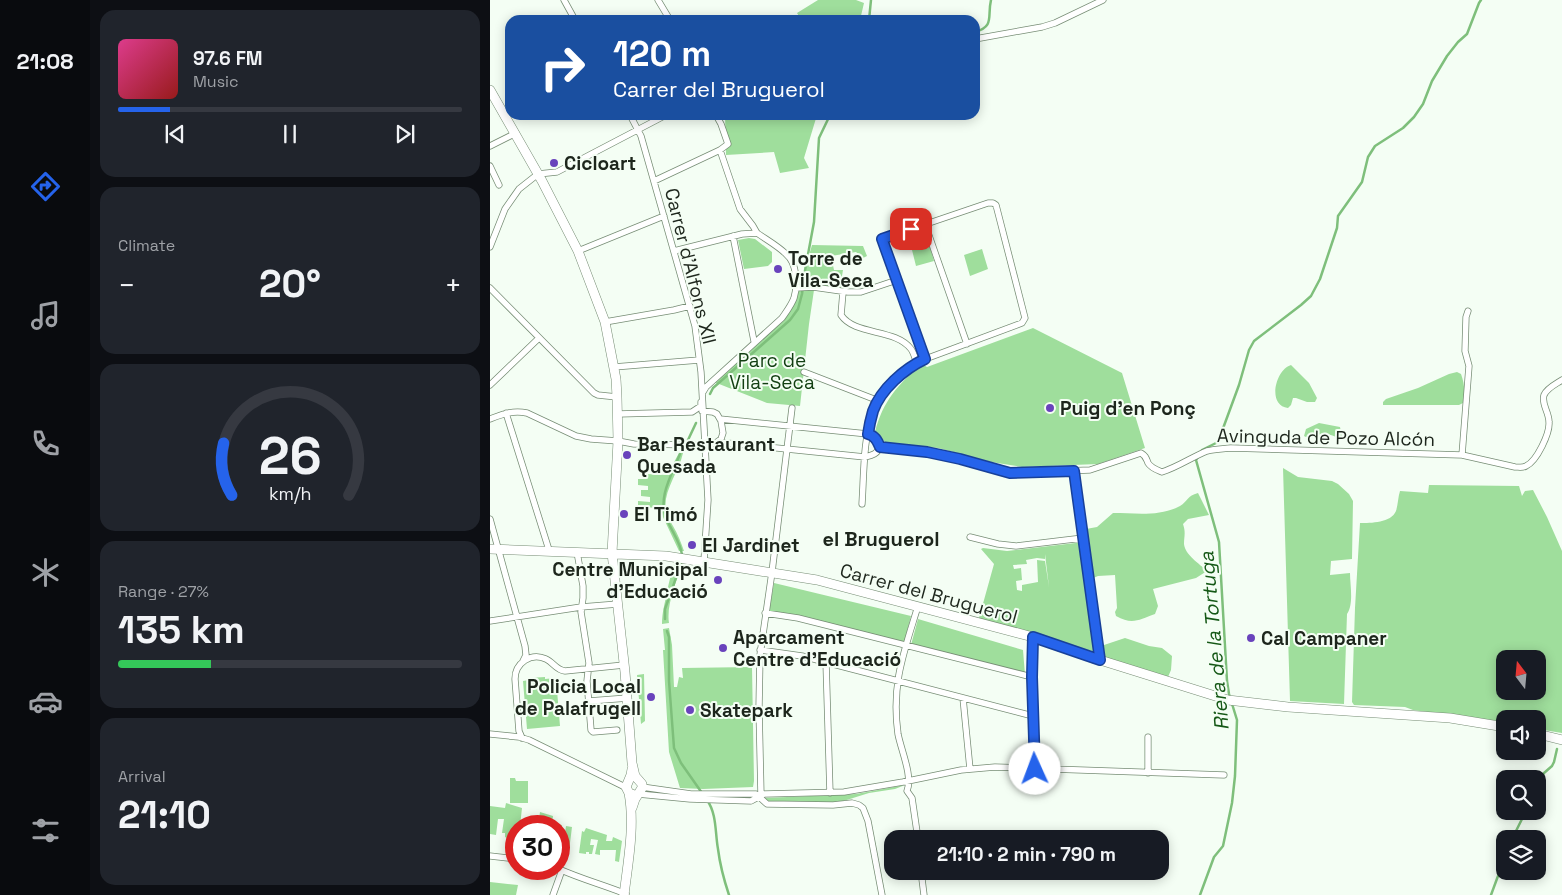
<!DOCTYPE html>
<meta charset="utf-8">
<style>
:root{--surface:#171b24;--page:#20242c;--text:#f1f3f6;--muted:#9ea1a6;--line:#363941;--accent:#2563eb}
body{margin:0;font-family:"Space Grotesk",sans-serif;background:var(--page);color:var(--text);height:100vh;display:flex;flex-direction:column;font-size:19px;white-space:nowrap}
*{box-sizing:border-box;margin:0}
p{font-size:16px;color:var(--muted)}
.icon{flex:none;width:28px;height:28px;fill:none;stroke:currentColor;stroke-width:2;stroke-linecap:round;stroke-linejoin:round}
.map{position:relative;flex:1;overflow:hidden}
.side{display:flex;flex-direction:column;gap:10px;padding:10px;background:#0d0f14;width:400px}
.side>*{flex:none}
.hud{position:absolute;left:15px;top:15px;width:475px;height:105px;border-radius:15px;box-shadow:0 2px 12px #0003;background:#1a4fa0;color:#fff;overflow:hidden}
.needle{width:32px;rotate:344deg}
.controls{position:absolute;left:1006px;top:650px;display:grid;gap:10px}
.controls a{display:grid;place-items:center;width:50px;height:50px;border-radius:10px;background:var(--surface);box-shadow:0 2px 12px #0003;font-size:25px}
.speed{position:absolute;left:15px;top:815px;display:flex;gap:10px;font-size:25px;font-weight:700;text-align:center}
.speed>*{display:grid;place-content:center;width:65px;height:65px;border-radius:50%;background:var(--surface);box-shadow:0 2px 12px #0003;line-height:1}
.speed .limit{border:8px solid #d22;background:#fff;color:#111}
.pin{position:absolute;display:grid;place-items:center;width:42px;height:42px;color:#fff;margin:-21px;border-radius:10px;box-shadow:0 2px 8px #0006}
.me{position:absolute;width:55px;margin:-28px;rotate:358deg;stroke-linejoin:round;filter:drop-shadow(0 0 4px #0008)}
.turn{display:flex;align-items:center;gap:18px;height:105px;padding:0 25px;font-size:22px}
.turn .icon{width:65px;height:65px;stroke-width:2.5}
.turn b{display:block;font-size:35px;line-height:42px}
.big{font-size:38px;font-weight:600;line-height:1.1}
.side .tile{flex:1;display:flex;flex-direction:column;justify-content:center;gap:8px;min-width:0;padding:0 18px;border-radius:15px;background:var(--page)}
.side .dial{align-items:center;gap:0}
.dial svg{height:130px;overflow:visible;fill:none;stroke:var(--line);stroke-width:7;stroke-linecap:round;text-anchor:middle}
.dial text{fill:var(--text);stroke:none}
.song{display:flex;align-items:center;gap:15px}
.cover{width:60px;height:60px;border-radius:8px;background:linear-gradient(135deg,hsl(330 70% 55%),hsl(0 70% 35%))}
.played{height:5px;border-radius:2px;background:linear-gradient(90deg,var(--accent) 15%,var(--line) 15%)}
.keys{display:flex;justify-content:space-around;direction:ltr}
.heat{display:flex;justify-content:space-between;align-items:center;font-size:28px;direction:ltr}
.charge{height:8px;border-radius:4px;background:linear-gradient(90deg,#34c759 27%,var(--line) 0)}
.trip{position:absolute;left:394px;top:830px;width:285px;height:50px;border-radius:15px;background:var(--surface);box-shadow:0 2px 12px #0003;font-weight:600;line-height:50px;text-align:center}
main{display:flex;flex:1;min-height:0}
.dock{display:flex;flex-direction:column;width:90px;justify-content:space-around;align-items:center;background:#090b0e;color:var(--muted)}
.dock .icon{width:35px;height:35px}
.dock .on{color:var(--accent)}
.dock b{font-size:22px;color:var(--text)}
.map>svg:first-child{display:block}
.green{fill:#9fde9c;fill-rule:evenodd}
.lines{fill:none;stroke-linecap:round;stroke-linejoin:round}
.stream{stroke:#7ebf7b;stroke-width:2.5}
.street-casing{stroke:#778d75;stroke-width:7}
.secondary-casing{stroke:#778d75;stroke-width:10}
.street{stroke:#fff;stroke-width:5.5}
.secondary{stroke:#fff;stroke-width:9}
.route-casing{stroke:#184099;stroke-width:12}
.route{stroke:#2563eb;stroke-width:9}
.poi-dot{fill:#6943bc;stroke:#f4fef4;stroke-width:2}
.labels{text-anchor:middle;stroke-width:4;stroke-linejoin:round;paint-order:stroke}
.poi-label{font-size:19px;font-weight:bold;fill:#1d261c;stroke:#f4fef4;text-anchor:start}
.street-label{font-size:19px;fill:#1d261c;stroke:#f4fef4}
.park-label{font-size:19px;fill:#123f12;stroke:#f4fef4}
.neighbourhood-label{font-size:20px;font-weight:bold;fill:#1d261c;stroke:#f4fef4}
.water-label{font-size:20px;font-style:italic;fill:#155816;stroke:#f4fef4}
</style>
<main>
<nav class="dock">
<b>21:08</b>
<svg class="icon on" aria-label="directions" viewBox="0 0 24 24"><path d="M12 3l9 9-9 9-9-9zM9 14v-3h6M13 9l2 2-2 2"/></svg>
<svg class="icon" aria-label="music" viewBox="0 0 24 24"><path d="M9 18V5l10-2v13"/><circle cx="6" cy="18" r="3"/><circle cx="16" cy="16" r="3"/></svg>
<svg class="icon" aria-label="phone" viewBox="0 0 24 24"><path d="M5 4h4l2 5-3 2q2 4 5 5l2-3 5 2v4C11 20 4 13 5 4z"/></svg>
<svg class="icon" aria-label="climate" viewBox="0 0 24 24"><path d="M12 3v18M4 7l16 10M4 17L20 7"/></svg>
<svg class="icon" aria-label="car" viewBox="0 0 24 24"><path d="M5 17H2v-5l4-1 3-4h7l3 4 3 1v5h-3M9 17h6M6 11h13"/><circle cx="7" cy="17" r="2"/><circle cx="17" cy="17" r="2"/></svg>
<svg class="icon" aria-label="filters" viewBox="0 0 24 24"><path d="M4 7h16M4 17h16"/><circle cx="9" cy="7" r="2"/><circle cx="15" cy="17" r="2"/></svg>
</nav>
<section class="side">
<div class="tile">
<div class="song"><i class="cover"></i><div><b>97.6 FM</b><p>Music</p></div></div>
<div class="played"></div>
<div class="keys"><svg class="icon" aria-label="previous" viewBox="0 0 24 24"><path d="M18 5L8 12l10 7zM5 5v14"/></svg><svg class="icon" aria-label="pause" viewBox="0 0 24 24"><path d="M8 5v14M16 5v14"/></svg><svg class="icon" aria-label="next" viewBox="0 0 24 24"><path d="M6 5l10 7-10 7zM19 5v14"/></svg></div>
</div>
<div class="tile"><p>Climate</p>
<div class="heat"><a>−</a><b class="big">20°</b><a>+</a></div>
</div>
<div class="tile dial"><svg viewBox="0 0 100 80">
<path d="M14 69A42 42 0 1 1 86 69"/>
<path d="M14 69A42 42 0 0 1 9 37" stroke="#2563eb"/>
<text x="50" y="56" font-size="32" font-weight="700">26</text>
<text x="50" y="72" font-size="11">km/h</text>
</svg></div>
<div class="tile"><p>Range · 27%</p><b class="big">135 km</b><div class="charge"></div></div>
<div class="tile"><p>Arrival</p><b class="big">21:10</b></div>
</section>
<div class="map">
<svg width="1072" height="895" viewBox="0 0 1072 895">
<rect width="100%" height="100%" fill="#f4fef4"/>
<!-- green -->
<path class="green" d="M 328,0 L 366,0 L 374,3 L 370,20 L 307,20 L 310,18 L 307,13 Z
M 235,115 L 327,115 L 314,158 L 319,168 L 290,173 L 284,152 L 236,155 Z
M 259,238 L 265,239 L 282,252 L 282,262 L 278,266 L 254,269 L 248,240 Z
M 439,244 L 444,261 L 426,266 L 422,250 Z
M 322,245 L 373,246 L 377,256 L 373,258 L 366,252 L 341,256 L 344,270 L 353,270 L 352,276 L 354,278 L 351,290 L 322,286 L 320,282 L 316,283 L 314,273 Z
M 492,249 L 498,269 L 480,276 L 474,255 Z
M 307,290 L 324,290 L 319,324 L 310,406 L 277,403 L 224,382 L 296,317 Z
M 543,328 L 632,373 L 655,448 L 608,464 L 532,467 L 501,462 L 448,448 L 396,443 L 385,432 C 393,401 408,384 432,364 L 437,367 Z
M 801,365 L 819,383 L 827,398 L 825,402 L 817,402 L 806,398 L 803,398 L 801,405 L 798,408 C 777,406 785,370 801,365 Z
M 967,372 L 971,374 C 974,382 976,394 973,403 L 969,405 L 893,405 L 893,402 L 896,399 L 928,388 L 959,374 Z
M 829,423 L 850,427 L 852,437 L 850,439 C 845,436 840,434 834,434 C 826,434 821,440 814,436 L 816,429 Z
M 189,453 L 193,453 C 189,472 172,492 176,512 C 177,517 181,522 183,526 C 188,534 191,543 194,551 L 189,551 L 173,517 L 171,508 L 148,507 L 148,501 L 160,502 L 160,497 L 151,496 L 151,490 L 158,490 L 158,486 L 148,485 L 148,479 L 156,479 L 156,474 L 177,475 Z
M 793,468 L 808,477 L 842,481 L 848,484 L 859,494 L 863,501 L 862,559 L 841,561 L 840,575 L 860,573 C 860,585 864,604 857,614 L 854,704 L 800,701 Z
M 939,485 L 1029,486 L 1032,496 L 1035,491 L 1043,490 L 1057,517 L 1072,551 L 1072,733 L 1048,729 L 1048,719 L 1015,719 L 1015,723 L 923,710 L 915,707 L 864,705 L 862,702 L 865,608 L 870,523 C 881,523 901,523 906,511 C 908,505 908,497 910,491 L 938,493 ZM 1015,659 L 1048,659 L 1048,691 L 1015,691 Z
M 708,493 L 719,515 L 698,519 L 693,524 C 696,533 694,536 694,544 C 695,555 710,564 717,571 L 706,578 L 663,589 L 668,606 L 665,614 C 649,620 642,625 626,616 L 625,612 L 627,608 L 625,575 L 608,576 L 601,579 L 596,529 L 607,527 L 623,513 C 645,513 670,517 690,506 C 698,501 697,496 708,493 Z
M 594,542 L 605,652 L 566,642 L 489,618 L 504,564 L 491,549 L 493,548 L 517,551 ZM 555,554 L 559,587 L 555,561 L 547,560 L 548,582 L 532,585 L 532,591 L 527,590 L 526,581 L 532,580 L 531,568 L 524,569 L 523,565 L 537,564 L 536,560 L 547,558 L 555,559 Z
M 185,561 L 192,563 C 187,580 176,605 179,623 L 172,624 C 172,612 175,603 177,592 C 180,578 181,574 185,561 Z
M 284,583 L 421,616 L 414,643 L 279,611 Z
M 428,619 L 533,650 L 535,675 L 421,645 Z
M 179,628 L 182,645 L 184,687 L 187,687 L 189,677 L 193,678 L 192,668 L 262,667 L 264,781 L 263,787 L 213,789 L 190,788 L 179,752 L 173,650 L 175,650 L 173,629 Z
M 635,638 L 659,646 L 672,648 L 682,656 L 681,670 L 678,677 L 610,660 L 608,647 Z
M 154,674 L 155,721 L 151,724 L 147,675 Z
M 55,677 L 55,679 L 66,678 L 70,726 L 37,729 L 33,681 L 39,680 L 39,678 Z
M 20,778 L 25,778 L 26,781 L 38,781 L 38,803 L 20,803 Z
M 415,785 L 405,789 L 379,793 L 347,803 L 277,801 L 274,798 L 366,794 Z
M 16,803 L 32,808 L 30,826 L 26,826 L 26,844 L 16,843 L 17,838 L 15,837 L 15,833 L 12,833 L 14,819 L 8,819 L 6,835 L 0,834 L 0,806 L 15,808 Z
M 50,812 L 63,816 L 62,824 L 72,825 L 71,832 L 75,833 L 76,826 L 82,827 L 79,851 L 69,850 L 69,826 L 41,826 L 42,817 L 49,819 Z
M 96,828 L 117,835 L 116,841 L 122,841 L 123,837 L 132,841 L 129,862 L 125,861 L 126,850 L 110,850 L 110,855 L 105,854 L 108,840 L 101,839 L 100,845 L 104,845 L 102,854 L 99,854 L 99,852 L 96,852 L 96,854 L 89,853 L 92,831 L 94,832 Z
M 0,882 L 28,885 L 26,895 L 0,895 Z"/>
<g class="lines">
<!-- stream -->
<path class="stream" d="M 379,20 L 381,0
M 485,32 C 505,26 497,17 501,0
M 220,394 L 223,388 L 300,320 L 308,309 L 312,294 L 314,276 L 324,222 L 329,138 L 340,115
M 198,440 L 206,423
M 711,452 L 712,450 L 728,442 L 749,385 L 759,350 L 764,341 L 811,305 L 821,296 L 830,279 L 847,228 L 848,216 L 872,182 L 878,157 L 885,146 L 913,128 L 924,117 L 933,104 L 942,81 L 957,56 L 968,42 L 977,34 L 989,3 L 991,0
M 190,454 C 181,476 166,500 178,522 C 183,533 191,544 192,555
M 708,457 L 706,460 L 729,542 L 737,681 L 739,694 L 747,720 L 745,776 L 742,803 L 733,846 L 724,857 L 710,895
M 175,619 L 175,609 L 192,561
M 177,631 L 179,637 L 179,681 L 184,748 L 191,763 L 212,793
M 1048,786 L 1054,773 L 1062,766 L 1064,762 L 1067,749
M 217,800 C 227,814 225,833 228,849 C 230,865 234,880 239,895
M 1022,839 L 1036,811
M 1001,895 L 1015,857"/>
<!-- street casing -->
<g class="street-casing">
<path id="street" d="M 74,0 L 85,20
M 168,0 L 180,20
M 485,39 L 552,27 L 565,23 L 613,0
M 140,115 L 151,136 L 205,326 L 211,372 L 218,500 L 214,561
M 0,146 L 26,133
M 230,150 L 250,209 L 263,226 L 267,233
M 0,166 L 9,185
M 164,181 L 230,150 L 238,144 L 231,124 L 226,115
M 435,224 L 477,344
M 243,236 L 264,341
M 0,247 L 15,209 L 29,189 L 48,174 L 67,172 L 176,115
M 88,251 L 174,216
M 184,251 L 252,234 L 267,233
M 0,288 L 104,393 L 108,395 L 127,397
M 306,288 L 323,287 L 358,292 L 371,292 L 407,280
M 353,292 L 351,315 C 365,336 405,328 421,349 C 424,353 425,359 427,363
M 115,322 L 184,310 L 200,306
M 124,367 L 209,360
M 314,372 L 389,401
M 0,385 L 49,338
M 213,392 L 216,387 L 292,318 C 296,312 301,306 304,298 C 308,285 307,263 296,254 C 288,246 277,240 267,233
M 16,413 L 59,550
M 128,414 L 202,412 L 211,406 L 211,402
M 0,419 C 13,414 23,410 37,413 L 86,436 L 101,439 L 128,441 L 144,444 L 207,445 L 226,443 L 231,439 L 233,433 L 231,421 L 227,414 L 223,412 L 212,411
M 227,442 L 375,457 C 383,455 387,454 390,447 C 387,440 385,436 378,434 L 230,419
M 390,447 L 437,452 L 470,459 L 520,473 L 600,470 L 651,453 C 656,456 656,458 658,463 C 661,468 667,470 672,472 C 688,467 702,457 717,451 C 725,449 733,449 741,448 L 972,455 L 979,366 L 975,351 L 976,317 L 978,311
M 972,455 L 1025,467 C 1029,467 1033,468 1036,466 C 1047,461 1060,433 1059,422 C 1059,412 1051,404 1054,395 C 1057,388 1066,384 1072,380
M 584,471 L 610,660
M 372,504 C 374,474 373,440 383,411 C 392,387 416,369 438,358 L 532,323 L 535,318 L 506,205 L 503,203 L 498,203 L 392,239 L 435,359
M 0,519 L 35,646 L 36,655 L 33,661
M 480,537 L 508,544 L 526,546 L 593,538
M 87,552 L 93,586 L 93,598 L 91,612 L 99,663 L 97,681 L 101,730 L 103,732 L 127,730
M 428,606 C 414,652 401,684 408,734 C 411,750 423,776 417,791 L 422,798 L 428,839
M 275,613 L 308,618 L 542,677
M 0,621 L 91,607 L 128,604
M 543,637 L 542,677 L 545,769
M 270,650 L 312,656 L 543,716
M 336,662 L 340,793
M 473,698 L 480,769
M 99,701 L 138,698
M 0,734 L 29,737 L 39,740 L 135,787 L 137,790
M 658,737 L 658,773
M 32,738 L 29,731 L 25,679 C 25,663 41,652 56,659 C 63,662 66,670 75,671 L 134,665
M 152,787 L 201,794 L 266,794 L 277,804 L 343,805 L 362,803 L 369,805 L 373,808 L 378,821 L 392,895
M 148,794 L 200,799 L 261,801 L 274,794 L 354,792 L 413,782 L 471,770 L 505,767 L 734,775
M 271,795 L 269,708 L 270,655 L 282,572 L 302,408
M 0,856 L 26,859
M 69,869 C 91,879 114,885 136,894
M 431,871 L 434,895
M 63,895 L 72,870"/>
</g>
<!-- secondary casing -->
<g class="secondary-casing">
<path id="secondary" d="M 0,90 L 52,181 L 88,251 L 115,322 L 126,379 L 127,397 L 128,441 L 122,553 L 135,672 L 142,763 L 145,776 L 152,784 L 152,788 L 145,799 L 142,808
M 0,549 L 176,556 L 327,580 L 543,637 L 610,660 L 738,700 L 798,707 L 960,718 L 1015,727
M 1048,734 L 1072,740
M 142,769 L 141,775 L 136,787 L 139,793 L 144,795
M 134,895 C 138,862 145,826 139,793"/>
</g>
<!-- street -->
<use href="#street" class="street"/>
<!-- secondary -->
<use href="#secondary" class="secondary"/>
</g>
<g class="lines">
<!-- route casing -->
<g class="route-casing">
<path id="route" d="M 421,229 L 392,239 L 435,359 C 414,369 391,389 383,411 C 381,418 379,427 378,434 C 385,436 387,440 390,447 L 437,452 L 470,459 L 520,473 L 584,471 L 610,660 L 543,637 L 542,677 L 545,769"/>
</g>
<!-- route -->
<use href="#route" class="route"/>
</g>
<!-- markers -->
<g class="poi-dot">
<circle cx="64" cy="163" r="5"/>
<circle cx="288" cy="269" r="5"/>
<circle cx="560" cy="408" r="5"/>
<circle cx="137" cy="455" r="5"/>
<circle cx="134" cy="514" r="5"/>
<circle cx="202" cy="545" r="5"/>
<circle cx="228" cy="580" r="5"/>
<circle cx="761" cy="638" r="5"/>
<circle cx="233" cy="648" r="5"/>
<circle cx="161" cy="697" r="5"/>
<circle cx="200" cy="710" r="5"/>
</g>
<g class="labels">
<!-- poi labels -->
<g class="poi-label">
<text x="74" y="170">Cicloart</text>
<text x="298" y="265">Torre de<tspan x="298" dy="22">Vila-Seca</tspan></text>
<text x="570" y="415">Puig d'en Ponç</text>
<text x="147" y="451">Bar Restaurant<tspan x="147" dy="22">Quesada</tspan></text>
<text x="144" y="521">El Timó</text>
<text x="212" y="552">El Jardinet</text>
<text x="218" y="576" text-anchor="end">Centre Municipal<tspan x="218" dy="22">d'Educació</tspan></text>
<text x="243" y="644">Aparcament<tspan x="243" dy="22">Centre d'Educació</tspan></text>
<text x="771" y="645">Cal Campaner</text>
<text x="151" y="693" text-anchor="end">Policia Local<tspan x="151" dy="22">de Palafrugell</tspan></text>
<text x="210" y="717">Skatepark</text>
</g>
<!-- street labels -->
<g class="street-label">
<text transform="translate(201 266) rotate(76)" y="7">Carrer d'Alfons XII</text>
<text transform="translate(836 437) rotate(1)" y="7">Avinguda de Pozo Alcón</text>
<text transform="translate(439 593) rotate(15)" y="7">Carrer del Bruguerol</text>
</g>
<!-- park labels -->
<g class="park-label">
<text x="282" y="367">Parc de<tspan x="282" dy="22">Vila-Seca</tspan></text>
</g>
<!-- neighbourhood labels -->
<g class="neighbourhood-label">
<text x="391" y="546">el Bruguerol</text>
</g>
<!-- water labels -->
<g class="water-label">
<text transform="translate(724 641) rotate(-95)" y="7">Riera de la Tortuga</text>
</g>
</g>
</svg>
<div class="controls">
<a><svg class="needle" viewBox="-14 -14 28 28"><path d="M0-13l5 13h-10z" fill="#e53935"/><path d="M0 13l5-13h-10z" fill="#9ea1a6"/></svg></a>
<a><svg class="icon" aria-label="sound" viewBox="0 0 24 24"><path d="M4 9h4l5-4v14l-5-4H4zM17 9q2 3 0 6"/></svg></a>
<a><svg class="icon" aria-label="search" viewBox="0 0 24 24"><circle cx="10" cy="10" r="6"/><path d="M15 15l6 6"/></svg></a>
<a><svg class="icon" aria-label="layers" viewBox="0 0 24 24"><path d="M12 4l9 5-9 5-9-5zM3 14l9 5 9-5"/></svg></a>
</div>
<div class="speed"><div class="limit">30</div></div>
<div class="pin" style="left:421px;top:229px;background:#d93025"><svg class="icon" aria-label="arrive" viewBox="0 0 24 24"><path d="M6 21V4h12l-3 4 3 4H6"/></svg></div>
<svg class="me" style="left:545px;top:769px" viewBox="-20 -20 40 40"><circle r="19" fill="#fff"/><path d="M0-13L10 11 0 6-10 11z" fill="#2563eb"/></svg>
<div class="trip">21:10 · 2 min · 790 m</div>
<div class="hud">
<div class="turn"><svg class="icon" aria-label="right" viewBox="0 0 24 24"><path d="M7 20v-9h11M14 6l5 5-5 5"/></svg><div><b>120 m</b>Carrer del Bruguerol</div></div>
</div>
</div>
</main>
